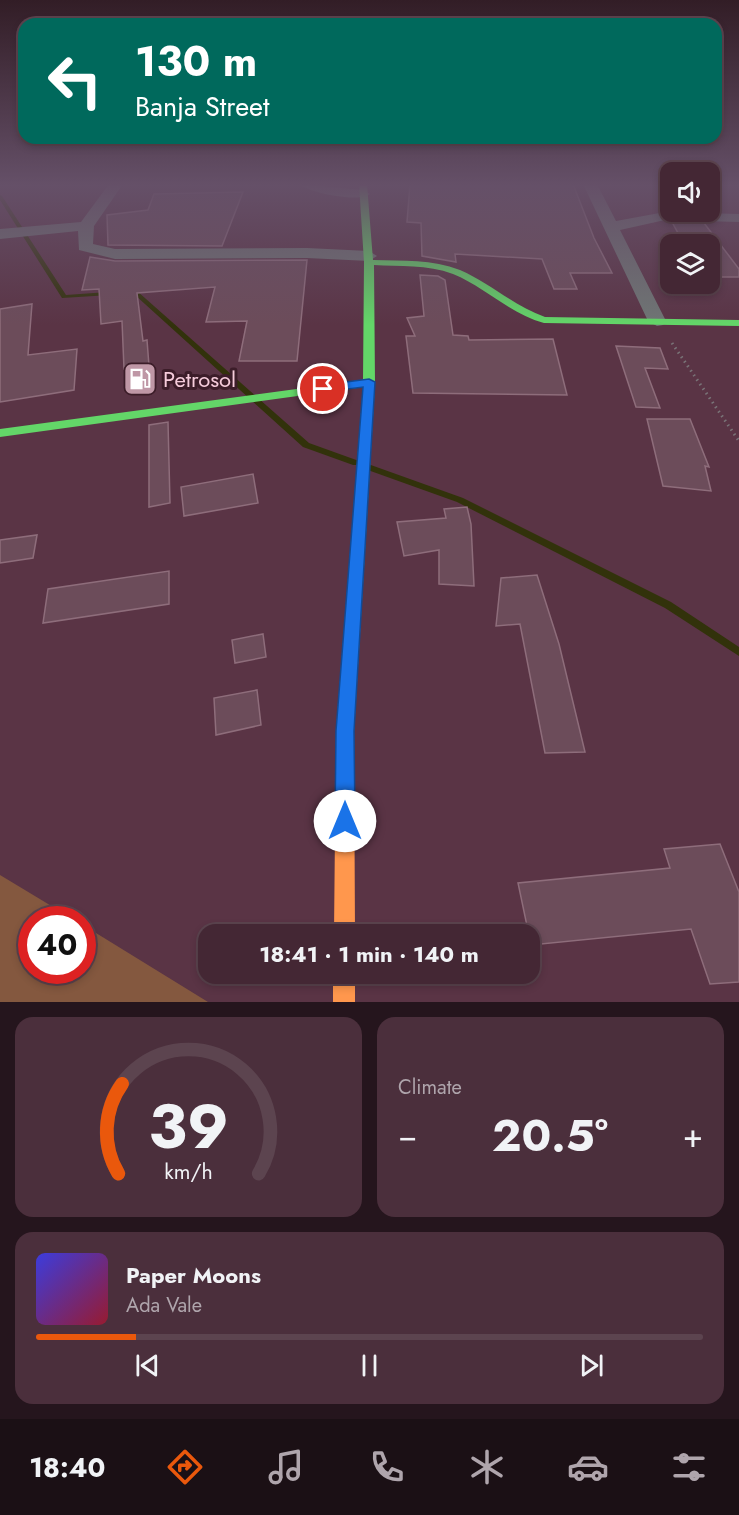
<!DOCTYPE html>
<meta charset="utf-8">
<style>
:root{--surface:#442734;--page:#4b2f3c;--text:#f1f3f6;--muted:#afa5ac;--line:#5c444f;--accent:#ea580c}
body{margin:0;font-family:Jost,sans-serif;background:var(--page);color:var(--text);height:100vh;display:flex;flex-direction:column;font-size:22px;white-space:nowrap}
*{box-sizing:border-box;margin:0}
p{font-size:20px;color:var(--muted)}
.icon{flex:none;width:33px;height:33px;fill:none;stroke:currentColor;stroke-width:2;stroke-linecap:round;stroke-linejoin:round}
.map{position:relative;height:1002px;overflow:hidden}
.sheet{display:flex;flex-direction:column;gap:15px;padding:15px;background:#25151d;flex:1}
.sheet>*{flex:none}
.guide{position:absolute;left:18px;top:18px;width:704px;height:126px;border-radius:18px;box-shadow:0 3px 9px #0003,0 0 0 2px var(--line);background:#00695c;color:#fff;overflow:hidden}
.tools{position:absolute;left:660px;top:162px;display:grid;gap:12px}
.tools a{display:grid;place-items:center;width:60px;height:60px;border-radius:12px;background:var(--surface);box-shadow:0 3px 9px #0003,0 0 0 2px var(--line);font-size:30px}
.speed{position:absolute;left:18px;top:906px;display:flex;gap:12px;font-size:30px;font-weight:700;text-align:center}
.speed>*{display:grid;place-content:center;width:78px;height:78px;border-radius:50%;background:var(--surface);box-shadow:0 3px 9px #0003,0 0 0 2px var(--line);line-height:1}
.speed .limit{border:9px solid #d22;background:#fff;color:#111}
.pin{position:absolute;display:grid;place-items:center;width:51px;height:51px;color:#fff;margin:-26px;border:3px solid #fff;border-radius:50%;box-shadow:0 2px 6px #0007}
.me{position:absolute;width:66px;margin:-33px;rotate:0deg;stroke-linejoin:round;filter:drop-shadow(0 0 4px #0008)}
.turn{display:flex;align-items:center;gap:21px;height:126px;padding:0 18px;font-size:27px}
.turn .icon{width:78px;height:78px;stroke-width:2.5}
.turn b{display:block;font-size:42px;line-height:51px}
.big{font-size:45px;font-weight:700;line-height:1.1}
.sheet .tile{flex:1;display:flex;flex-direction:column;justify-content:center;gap:9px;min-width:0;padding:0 21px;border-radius:18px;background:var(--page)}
.sheet .dial{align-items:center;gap:0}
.dial svg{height:156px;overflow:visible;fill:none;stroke:var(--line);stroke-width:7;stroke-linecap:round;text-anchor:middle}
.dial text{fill:var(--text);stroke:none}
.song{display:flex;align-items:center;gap:18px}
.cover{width:72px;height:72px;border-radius:9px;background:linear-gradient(135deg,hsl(240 70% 55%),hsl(350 70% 35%))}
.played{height:6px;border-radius:3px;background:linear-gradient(90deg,var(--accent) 15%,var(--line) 15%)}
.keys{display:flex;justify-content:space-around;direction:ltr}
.heat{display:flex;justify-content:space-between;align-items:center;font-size:33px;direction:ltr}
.sheet .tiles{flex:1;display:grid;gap:15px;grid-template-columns:1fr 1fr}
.tile:last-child{grid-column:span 2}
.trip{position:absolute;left:198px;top:924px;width:342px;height:60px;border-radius:18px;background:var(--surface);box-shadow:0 3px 9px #0003,0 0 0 2px var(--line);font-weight:700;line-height:60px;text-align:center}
.tabs{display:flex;height:96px;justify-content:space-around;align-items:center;background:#1b1015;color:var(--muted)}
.tabs .icon{width:42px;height:42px}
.tabs .selected{color:var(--accent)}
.tabs b{font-size:27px;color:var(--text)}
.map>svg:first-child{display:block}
.green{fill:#84583f}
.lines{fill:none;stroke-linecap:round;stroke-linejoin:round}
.stream{fill:#32320b;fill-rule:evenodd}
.building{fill:#6c4c5a;stroke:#8e6d7b;stroke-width:1.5}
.path{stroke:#797377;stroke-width:3;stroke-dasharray:1.5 4;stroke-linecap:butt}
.street{fill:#6f7574;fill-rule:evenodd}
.fast{fill:#63d668;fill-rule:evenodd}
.slow{fill:#ff974d;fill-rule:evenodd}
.route{fill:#1a73e8;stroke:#114b97;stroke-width:1.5}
.labels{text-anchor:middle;stroke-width:6;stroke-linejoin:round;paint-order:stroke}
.poi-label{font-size:22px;fill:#f6ccdb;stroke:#3c1d29;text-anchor:start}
</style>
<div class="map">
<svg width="739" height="1002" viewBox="0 0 739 1002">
<rect width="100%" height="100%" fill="#5a3445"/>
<!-- green -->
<path class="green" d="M 0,875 L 73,919 L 32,920 L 32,970 L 82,970 L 83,925 L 208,1002 L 0,1002 Z"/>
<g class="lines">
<!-- stream -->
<path class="stream" d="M 0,195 L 2,196 L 66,295 L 108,292 L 111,294 L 110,295 L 62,298 L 0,200 Z
M 137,291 L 309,443 L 359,461 L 360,463 L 359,465 L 353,465 L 303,447 L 135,295 L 127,295 L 124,293 L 127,291 Z
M 368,464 L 463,498 L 671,602 L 739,647 L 739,656 L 665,608 L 457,502 L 365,469 L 364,467 L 365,465 Z"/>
</g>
<!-- building -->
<path class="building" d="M 410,184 L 573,184 L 594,238 L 612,273 L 570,273 L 577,289 L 554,289 L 542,259 L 455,254 L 456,262 L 422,256 L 421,223 L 407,222 Z
M 243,192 L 222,246 L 108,245 L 107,215 L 148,210 L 154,194 Z
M 672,222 L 704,223 L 739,269 L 739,277 L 718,277 L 716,274 L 710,274 L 710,244 L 684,244 Z
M 90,257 L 115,261 L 307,260 L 297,361 L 239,361 L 247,321 L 206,322 L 215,287 L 137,293 L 143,341 L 147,340 L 149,366 L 124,369 L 122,321 L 101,324 L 99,289 L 82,290 Z
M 420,275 L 438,276 L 445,280 L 453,335 L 468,336 L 469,340 L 553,339 L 567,395 L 413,393 L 406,336 L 415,336 L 407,318 L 424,316 Z
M 32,304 L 28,355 L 77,349 L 74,390 L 0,402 L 0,309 Z
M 616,346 L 660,348 L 668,369 L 645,368 L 660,408 L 636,407 Z
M 647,419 L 690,419 L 709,467 L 705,466 L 711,491 L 663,486 Z
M 168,422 L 170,503 L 149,507 L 149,425 Z
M 253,474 L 258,503 L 184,516 L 181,487 Z
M 467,507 L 471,524 L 474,586 L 439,584 L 439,550 L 404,556 L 397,522 L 446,518 L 444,509 Z
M 37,535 L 33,558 L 0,563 L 0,540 Z
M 169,571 L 169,604 L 43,623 L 48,589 Z
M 537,575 L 559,644 L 585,752 L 545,753 L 520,624 L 496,626 L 501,578 Z
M 263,634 L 266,657 L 235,663 L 232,640 Z
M 257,690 L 261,725 L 216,735 L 214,698 Z
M 720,844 L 739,892 L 739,982 L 710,984 L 691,929 L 531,945 L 518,883 L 670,868 L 664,849 Z"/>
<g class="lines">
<!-- path -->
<path class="path" d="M 672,343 L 739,441"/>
<!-- street -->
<path class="street" d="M 109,184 L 123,184 L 94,226 L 93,244 L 115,249 L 307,248 L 369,251 L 377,256 L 369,261 L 307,258 L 115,259 L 79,250 L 78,231 L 0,239 L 0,229 L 81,222 Z
M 299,184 L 363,190 L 370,194 C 361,203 309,193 299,184 Z
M 583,184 L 597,184 L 616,221 L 665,212 L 739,214 L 739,222 L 665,220 L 620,230 L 666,321 L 663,325 L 657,326 L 648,321 Z"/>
<!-- fast -->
<path class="fast" d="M 359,184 L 367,184 L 373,260 C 403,261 432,259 460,270 C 490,283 514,306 545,317 L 739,320 L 739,326 L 544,323 C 510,314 485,287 453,274 C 427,264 400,267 374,265 L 375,383 L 361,617 L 359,622 L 353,624 L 347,622 L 345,617 L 363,387 L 0,437 L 0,429 L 363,380 L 364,262 Z"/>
<!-- slow -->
<path class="slow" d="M 353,610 L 359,612 L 361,617 L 354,731 L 355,934 L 334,934 L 336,731 L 345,617 L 347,612 Z
M 333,974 L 355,974 L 355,1002 L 333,1002 Z"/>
</g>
<!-- sky -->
<linearGradient id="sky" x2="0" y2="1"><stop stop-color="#321d26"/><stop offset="0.57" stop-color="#655068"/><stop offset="1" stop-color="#655068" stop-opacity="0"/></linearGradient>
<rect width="739" height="325" fill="url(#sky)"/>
<!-- route -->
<path class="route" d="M 369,379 L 375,382 L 354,731 L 355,821 L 352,828 L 345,831 L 338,828 L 335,821 L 336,731 L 363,387 L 323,392 L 318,389 L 323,385 Z"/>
<!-- icons -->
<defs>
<g id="fuel-square" transform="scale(1.725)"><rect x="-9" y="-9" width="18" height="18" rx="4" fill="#bf97a6" stroke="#3c1d29"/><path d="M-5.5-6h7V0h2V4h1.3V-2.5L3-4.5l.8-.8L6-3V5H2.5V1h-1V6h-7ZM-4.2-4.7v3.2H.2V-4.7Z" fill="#fff"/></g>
</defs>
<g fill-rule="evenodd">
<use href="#fuel-square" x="140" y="379"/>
</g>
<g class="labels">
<!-- poi labels -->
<g class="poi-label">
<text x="163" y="387">Petrosol</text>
</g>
</g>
</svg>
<div class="tools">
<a><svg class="icon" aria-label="sound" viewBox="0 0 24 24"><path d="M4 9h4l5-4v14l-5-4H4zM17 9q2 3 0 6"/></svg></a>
<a><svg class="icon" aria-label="layers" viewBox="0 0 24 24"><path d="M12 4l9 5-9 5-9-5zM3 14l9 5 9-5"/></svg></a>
</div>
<div class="speed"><div class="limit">40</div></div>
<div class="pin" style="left:323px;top:389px;background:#d93025"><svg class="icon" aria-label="arrive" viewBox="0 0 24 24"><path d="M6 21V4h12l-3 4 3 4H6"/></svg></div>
<svg class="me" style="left:345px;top:821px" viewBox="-20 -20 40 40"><circle r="19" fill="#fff"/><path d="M0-13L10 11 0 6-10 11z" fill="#1a73e8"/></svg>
<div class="trip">18:41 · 1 min · 140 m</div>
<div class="guide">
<div class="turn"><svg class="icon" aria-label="left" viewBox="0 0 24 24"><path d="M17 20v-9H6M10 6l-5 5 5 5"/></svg><div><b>130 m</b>Banja Street</div></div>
</div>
</div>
<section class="sheet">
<div class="tiles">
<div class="tile dial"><svg viewBox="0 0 100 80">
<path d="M14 69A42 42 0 1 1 86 69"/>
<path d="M14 69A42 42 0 0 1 16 23" stroke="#ea580c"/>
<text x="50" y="56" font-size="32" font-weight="700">39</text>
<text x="50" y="72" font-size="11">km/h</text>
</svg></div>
<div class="tile"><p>Climate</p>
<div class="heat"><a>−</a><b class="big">20.5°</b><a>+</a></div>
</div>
<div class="tile">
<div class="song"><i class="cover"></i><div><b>Paper Moons</b><p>Ada Vale</p></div></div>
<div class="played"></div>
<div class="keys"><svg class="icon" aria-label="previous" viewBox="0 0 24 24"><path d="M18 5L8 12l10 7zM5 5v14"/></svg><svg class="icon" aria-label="pause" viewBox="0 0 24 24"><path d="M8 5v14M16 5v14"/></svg><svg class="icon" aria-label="next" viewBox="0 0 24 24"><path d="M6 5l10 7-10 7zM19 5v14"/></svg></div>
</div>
</div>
</section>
<nav class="tabs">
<b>18:40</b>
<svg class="icon selected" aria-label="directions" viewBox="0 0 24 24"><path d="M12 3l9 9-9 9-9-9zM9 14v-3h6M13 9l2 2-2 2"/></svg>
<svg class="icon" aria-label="music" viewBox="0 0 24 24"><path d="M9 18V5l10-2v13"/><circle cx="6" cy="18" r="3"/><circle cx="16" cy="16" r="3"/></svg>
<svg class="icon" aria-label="phone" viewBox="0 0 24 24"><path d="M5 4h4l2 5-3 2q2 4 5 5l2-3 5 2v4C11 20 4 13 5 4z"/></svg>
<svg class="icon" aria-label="climate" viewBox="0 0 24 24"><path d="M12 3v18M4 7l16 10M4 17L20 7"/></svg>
<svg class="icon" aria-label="car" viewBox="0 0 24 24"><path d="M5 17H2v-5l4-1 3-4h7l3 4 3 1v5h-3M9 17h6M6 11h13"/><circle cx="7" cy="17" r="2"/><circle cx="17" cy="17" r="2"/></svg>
<svg class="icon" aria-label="filters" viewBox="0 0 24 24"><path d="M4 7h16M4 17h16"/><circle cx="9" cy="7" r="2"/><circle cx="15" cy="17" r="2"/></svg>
</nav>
